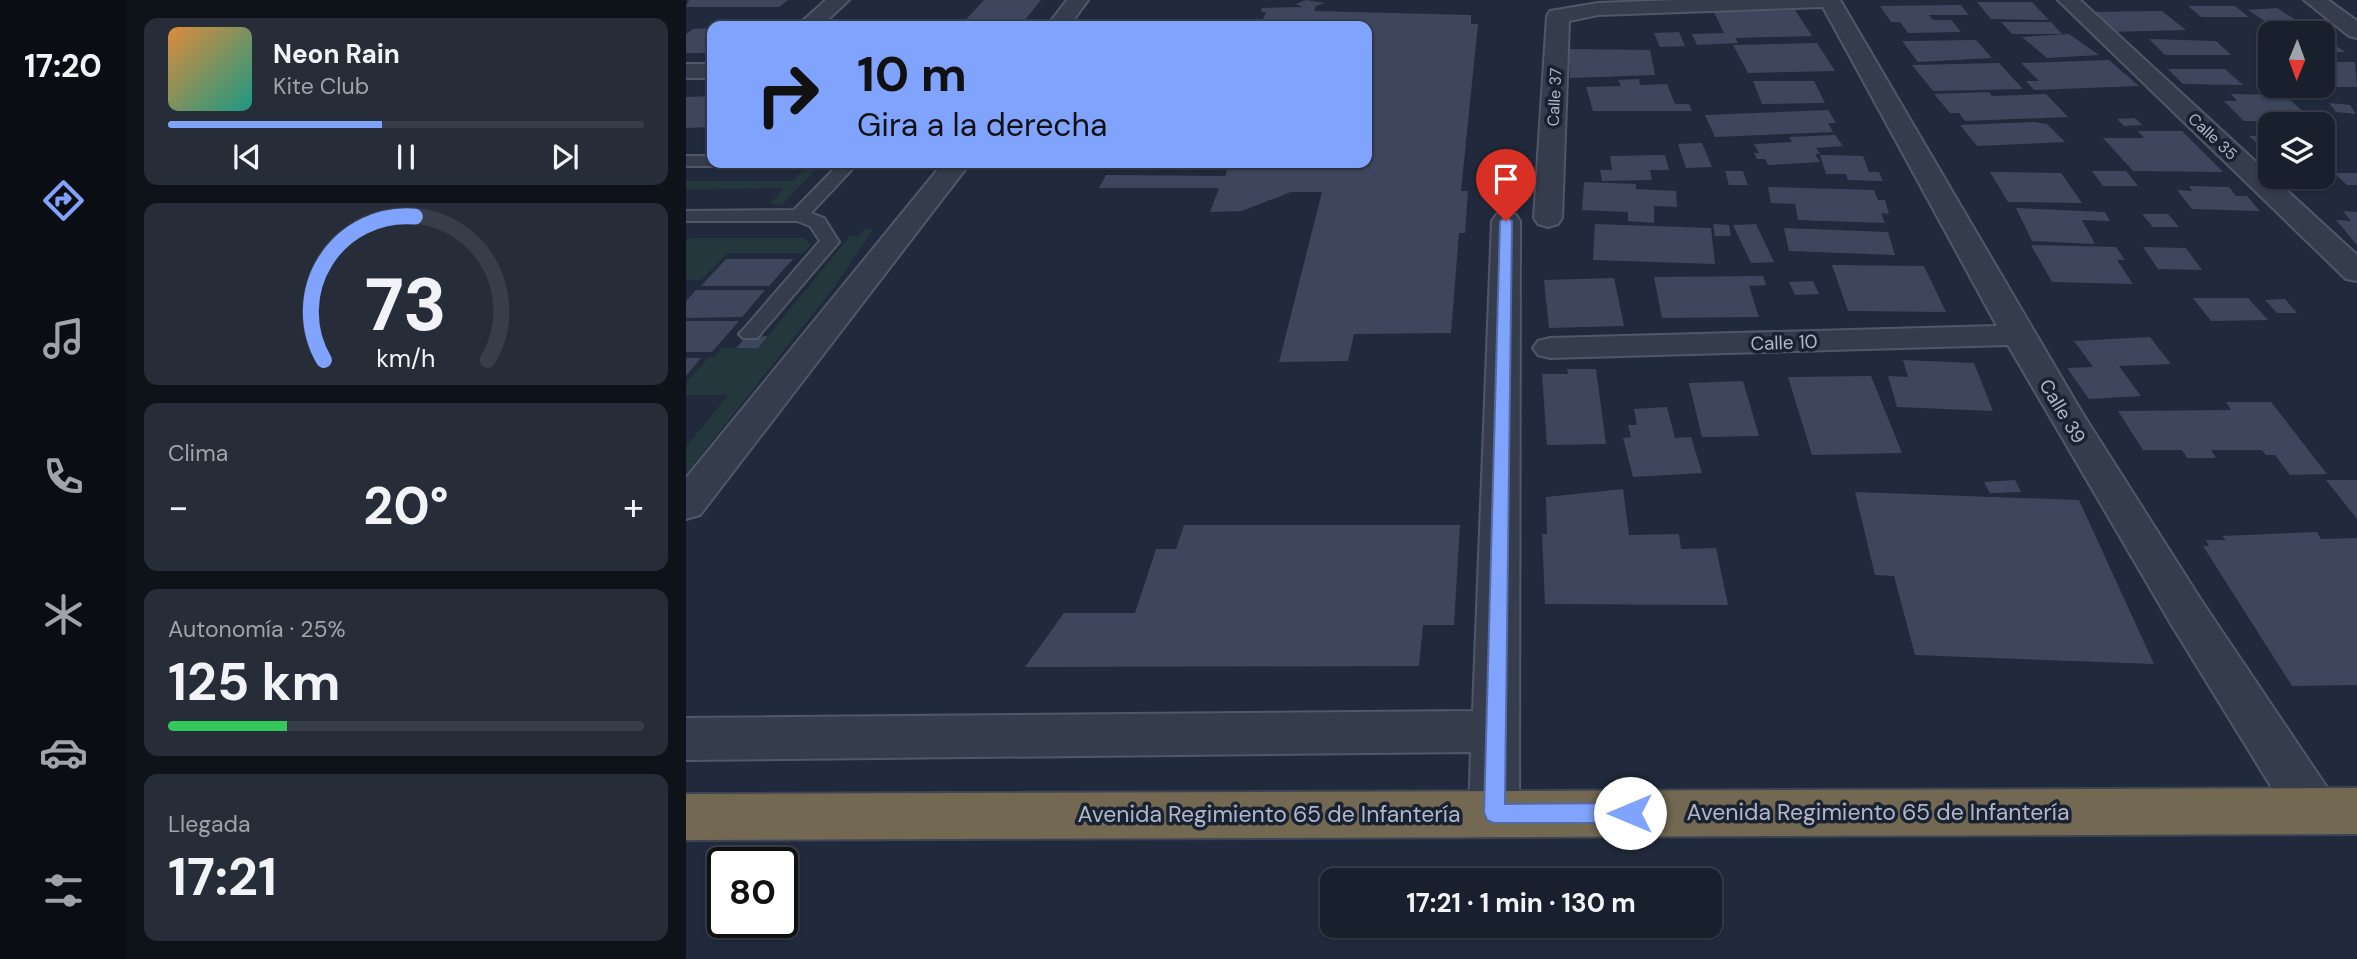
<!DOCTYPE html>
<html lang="es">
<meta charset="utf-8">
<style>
:root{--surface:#19202d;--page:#262d39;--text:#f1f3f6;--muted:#9fa3aa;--line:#373e49;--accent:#80a3fd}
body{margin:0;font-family:"DM Sans",sans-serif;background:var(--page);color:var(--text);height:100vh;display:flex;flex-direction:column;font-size:26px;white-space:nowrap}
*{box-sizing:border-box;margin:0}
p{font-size:23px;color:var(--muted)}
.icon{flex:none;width:38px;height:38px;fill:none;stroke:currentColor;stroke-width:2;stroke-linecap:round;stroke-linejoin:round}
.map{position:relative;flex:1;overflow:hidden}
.side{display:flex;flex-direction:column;gap:18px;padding:18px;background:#0e1219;width:560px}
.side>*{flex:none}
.top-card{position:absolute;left:21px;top:21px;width:665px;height:147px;border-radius:14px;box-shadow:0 2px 5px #0004,0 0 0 2px var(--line);background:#80a3fd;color:#111;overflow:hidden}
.needle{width:46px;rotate:181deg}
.tools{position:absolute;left:1572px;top:21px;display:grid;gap:14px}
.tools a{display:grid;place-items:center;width:77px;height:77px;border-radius:14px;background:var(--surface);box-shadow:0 2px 5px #0004,0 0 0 2px var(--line);font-size:35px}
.speed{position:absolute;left:21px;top:847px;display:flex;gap:14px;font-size:35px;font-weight:700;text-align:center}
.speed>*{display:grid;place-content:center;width:91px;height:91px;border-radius:50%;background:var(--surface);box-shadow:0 2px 5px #0004,0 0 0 2px var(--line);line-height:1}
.speed .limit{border:4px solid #111;border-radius:10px;background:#fff;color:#111}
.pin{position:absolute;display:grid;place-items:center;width:60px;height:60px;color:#fff;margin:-72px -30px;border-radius:50% 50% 50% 0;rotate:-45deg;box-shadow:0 0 7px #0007}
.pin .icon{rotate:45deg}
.me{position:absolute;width:77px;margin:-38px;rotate:270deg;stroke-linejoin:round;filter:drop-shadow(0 0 5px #0008)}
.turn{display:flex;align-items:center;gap:24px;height:147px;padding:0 35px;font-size:32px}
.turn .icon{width:91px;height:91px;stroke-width:2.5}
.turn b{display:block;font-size:49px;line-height:60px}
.big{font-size:52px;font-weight:700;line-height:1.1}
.side .card{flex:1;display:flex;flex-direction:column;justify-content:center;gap:10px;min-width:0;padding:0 24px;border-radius:14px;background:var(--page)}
.side .dial{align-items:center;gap:0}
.dial svg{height:182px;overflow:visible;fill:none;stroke:var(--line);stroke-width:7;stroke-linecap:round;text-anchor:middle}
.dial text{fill:var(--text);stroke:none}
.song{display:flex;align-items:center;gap:21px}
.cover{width:84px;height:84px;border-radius:10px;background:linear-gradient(135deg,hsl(30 70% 55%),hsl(170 70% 35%))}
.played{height:7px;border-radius:4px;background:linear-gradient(90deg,var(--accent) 45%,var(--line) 45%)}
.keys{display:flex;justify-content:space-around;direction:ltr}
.heat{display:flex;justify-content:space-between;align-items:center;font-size:38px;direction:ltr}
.charge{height:10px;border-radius:5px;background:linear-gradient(90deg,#34c759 25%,var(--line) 0)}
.trip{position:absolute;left:634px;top:868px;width:402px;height:70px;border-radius:14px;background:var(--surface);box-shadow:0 2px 5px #0004,0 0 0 2px var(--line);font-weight:700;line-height:70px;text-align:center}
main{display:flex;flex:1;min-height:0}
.menu{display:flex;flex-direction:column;width:126px;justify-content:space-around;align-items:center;background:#0a0d12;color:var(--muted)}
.menu .icon{width:49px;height:49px}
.menu .on{color:var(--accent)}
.menu b{font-size:32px;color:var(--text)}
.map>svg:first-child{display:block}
.green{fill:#23373d}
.building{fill:#3d465c}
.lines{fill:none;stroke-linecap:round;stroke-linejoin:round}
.lane-casing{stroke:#505767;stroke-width:4}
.street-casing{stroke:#505767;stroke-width:4}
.highway-casing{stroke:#3d4454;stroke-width:4}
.lane{fill:#353c4c;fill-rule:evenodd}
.street{fill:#353c4c;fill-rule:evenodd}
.highway{fill:#736952;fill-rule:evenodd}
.route{fill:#80a3fd;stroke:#536aa4;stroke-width:2}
.labels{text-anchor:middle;stroke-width:7;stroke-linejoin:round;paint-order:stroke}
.far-street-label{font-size:16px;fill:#b0b7c8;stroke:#1a2131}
.street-label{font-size:19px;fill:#b0b7c8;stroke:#1a2131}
.near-street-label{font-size:23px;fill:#b0b7c8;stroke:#1a2131}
</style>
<main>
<nav class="menu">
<b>17:20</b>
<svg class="icon on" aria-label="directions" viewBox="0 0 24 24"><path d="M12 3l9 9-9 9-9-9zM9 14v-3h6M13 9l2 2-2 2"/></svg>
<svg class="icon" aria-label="music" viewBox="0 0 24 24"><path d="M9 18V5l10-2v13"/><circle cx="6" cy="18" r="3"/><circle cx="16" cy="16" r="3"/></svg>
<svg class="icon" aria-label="phone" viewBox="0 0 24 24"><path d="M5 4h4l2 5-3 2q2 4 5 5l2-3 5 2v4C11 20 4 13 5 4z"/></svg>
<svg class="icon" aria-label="climate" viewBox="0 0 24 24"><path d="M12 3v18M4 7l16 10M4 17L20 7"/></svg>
<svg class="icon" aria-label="car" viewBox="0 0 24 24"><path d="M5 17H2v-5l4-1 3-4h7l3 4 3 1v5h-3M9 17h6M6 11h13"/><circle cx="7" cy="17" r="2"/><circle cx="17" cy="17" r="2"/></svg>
<svg class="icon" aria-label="filters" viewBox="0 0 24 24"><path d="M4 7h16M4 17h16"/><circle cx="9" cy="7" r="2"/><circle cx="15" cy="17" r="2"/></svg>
</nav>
<section class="side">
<div class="card">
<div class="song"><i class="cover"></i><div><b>Neon Rain</b><p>Kite Club</p></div></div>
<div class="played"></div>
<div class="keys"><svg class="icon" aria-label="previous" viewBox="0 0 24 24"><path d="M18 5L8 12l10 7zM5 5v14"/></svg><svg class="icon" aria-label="pause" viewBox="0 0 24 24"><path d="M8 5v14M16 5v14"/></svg><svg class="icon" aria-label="next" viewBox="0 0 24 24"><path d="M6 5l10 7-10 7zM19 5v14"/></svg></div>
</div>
<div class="card dial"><svg viewBox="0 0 100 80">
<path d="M14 69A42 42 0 1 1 86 69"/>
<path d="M14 69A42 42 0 0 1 54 6" stroke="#80a3fd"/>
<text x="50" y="56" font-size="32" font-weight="700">73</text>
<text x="50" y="72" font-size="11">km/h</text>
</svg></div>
<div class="card"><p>Clima</p>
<div class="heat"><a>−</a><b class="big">20°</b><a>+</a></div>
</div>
<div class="card"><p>Autonomía · 25%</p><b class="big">125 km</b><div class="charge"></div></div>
<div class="card"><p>Llegada</p><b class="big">17:21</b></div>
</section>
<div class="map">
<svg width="1671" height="959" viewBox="0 0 1671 959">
<rect width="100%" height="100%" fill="#212a3c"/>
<!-- green -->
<path class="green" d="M 121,166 L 133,166 L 96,205 L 84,204 L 98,188 L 0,189 L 0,181 L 106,181 Z
M 179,229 L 187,229 L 149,286 L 0,474 L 0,447 L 42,395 L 0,395 L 0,383 L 23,357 L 28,357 L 36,348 L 72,348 L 164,236 L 173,236 Z
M 4,238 L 118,238 L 125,245 L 117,253 L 42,253 L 15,280 L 0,280 L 0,241 Z"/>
<!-- building -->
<path class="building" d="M 3,0 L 102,0 L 93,7 L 0,7 Z
M 298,0 L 355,0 L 334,26 L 274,26 Z
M 620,0 L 639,3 L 630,6 L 628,11 L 785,15 L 785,24 L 792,24 L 775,191 L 782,191 L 779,233 L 773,233 L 765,333 L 668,334 L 662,361 L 593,362 L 636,192 L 605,192 L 556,211 L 524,212 L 533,188 L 413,188 L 420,175 L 539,176 L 544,163 L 681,163 L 681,26 L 574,26 L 580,12 L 575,12 L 576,8 L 616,7 L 610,4 Z
M 1291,2 L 1346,2 L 1363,20 L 1305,19 Z
M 1275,5 L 1283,15 L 1243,15 L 1247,20 L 1265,20 L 1275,32 L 1222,33 L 1214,22 L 1205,22 L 1194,6 Z
M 1502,6 L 1549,6 L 1563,17 L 1515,17 Z
M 1591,8 L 1610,20 L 1580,22 L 1562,10 Z
M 1109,10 L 1126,36 L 1049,38 L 1052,43 L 1011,45 L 1006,34 L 1038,33 L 1028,12 Z
M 1476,11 L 1500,30 L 1424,32 L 1403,12 Z
M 1315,22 L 1365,22 L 1376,34 L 1326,34 Z
M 26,28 L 26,53 L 0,53 L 0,34 L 7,29 Z
M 993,32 L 999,46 L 974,47 L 968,33 Z
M 1383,34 L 1413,55 L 1361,58 L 1336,37 Z
M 1636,36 L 1659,52 L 1636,52 Z
M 1463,39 L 1530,41 L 1545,55 L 1479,55 Z
M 1290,40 L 1306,58 L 1232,62 L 1216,41 Z
M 1131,43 L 1149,71 L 1062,73 L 1047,45 Z
M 882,49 L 964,50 L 969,75 L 884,78 Z
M 1423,60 L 1453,86 L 1348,90 L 1340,81 L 1353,81 L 1335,63 Z
M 1636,62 L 1669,62 L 1671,87 L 1636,87 Z
M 1313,63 L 1337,89 L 1247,91 L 1226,65 Z
M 1482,69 L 1539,69 L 1557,85 L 1497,84 Z
M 953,79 L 954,85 L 981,84 L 989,104 L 1003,104 L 1006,111 L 907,111 L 900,87 L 935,86 L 932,80 Z
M 1067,81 L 1128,81 L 1139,103 L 1076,104 Z
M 1303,92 L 1306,96 L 1360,94 L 1382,117 L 1279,121 L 1273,113 L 1264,113 L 1248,94 Z
M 1545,94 L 1599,95 L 1628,122 L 1558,121 L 1538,101 L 1551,101 Z
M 26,96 L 26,127 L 0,128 L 0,97 Z
M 1643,103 L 1664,105 L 1670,114 L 1650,112 Z
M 1142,110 L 1150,123 L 1142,123 L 1147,132 L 1029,137 L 1019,115 Z
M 1449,118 L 1456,125 L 1438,126 L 1431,119 Z
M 1348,122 L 1361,124 L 1379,142 L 1291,146 L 1274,125 Z
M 1452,131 L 1496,131 L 1537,172 L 1447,171 L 1417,138 L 1458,138 Z
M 1570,133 L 1584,133 L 1584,145 L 1573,145 L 1563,136 L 1574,136 Z
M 1149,135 L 1157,146 L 1130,148 L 1134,154 L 1129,154 L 1134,162 L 1082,165 L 1079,159 L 1071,159 L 1068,153 L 1073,153 L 1068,144 L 1106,142 L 1103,137 Z
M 1016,143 L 1026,167 L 1000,168 L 992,144 Z
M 979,155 L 983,170 L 964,170 L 966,180 L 916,181 L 914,170 L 926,170 L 924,156 Z
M 1134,155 L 1177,156 L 1183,172 L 1193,172 L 1197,181 L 1162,180 L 1160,174 L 1140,174 Z
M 1039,171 L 1057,171 L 1062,185 L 1043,185 Z
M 1406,171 L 1440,171 L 1452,186 L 1417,186 Z
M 1304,172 L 1375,173 L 1396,203 L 1322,202 Z
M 1648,173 L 1671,173 L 1671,185 L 1661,185 Z
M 898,182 L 950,184 L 950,189 L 990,191 L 991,207 L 968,206 L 968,223 L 942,221 L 942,212 L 896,210 Z
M 1503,186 L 1543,187 L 1550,196 L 1561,196 L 1574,211 L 1506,209 L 1491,190 L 1506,191 Z
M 1082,187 L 1188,190 L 1192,200 L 1199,200 L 1203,214 L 1195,213 L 1199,223 L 1112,220 L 1109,204 L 1085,203 Z
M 1330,208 L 1419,212 L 1424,221 L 1396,220 L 1409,244 L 1346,241 Z
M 1657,211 L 1671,212 L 1671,245 L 1650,220 L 1665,221 Z
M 1456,214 L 1482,214 L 1493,227 L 1467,227 Z
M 909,224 L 1025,228 L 1029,264 L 907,260 Z
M 1027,224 L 1043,225 L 1045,236 L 1029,236 Z
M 1070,224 L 1088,262 L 1065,263 L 1047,225 Z
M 1098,228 L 1202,232 L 1209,255 L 1103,251 Z
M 1345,245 L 1430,247 L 1439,260 L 1431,260 L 1447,284 L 1366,282 Z
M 1457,247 L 1500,248 L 1516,270 L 1472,269 Z
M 40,259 L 107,259 L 83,286 L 15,286 Z
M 1146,265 L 1238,266 L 1260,312 L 1162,311 Z
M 1077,276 L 1080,285 L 1063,286 L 1073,317 L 976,318 L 968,277 Z
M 928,278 L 938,326 L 863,328 L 858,280 Z
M 1127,281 L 1133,294 L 1109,295 L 1103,282 Z
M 10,290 L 79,290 L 56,317 L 0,318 L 0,301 Z
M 1507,298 L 1562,298 L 1582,320 L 1525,321 Z
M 1599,299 L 1611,313 L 1591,313 L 1579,300 Z
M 0,321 L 53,321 L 26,352 L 0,352 Z
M 82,336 L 72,348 L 50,348 L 60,337 Z
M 1464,337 L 1485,364 L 1433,366 L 1455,396 L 1403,399 L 1381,368 L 1407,367 L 1388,341 Z
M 0,358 L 15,358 L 0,376 Z
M 1217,360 L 1288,363 L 1307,411 L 1211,407 L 1202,376 L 1222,377 Z
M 881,369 L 910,369 L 920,444 L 861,445 L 856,374 L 882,374 Z
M 1185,376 L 1216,453 L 1126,455 L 1102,377 Z
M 1057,381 L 1073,436 L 1016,437 L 1003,383 Z
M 1540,402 L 1585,402 L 1641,474 L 1604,475 L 1589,455 L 1580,455 L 1576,450 L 1525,450 L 1530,458 L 1501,458 L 1496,450 L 1457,450 L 1432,411 L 1545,410 Z
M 981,407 L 989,438 L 1005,437 L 1016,473 L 947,477 L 937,438 L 945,437 L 942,425 L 951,425 L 948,409 Z
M 1329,480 L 1335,492 L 1304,493 L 1298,482 Z
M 1640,480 L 1671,480 L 1671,519 Z
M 937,489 L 943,535 L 993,534 L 995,549 L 1030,548 L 1042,605 L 859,604 L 856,534 L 861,534 L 860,497 Z
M 1169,492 L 1393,500 L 1468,664 L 1229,655 L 1208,576 L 1189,575 Z
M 498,525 L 774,525 L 768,625 L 737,625 L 733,666 L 339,667 L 378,613 L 449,613 L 470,549 L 490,549 Z
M 1631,532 L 1635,539 L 1671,538 L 1671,685 L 1606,686 L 1517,546 L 1523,546 L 1520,540 L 1540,540 L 1536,536 Z"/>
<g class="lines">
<!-- lane casing -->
<g class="lane-casing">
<path id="lane" d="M 0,156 L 26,156 L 26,163 L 33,163 L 26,166 L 0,166 Z
M 154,163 L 172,163 L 125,213 L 138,218 L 153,242 L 71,338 L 57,338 L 53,334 L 57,330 L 134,241 L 124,226 L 111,221 L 0,221 L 0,211 L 108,210 Z"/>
</g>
<!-- street casing -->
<g class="street-casing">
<path id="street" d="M 140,0 L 163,0 L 135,26 L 111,26 Z
M 381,0 L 402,0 L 383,26 L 361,26 Z
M 990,0 L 1154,0 L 1395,411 L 1515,600 L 1646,795 L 1653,811 L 1646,827 L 1628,834 L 1610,827 L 1485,624 L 1322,345 L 864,358 L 852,355 L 847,348 L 852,341 L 864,338 L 1311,326 L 1137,7 L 912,15 L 883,21 L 876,218 L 872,224 L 862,227 L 852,224 L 848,218 L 861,16 L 864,11 L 912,3 Z
M 1372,0 L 1394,0 L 1671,255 L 1671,281 L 1660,279 Z
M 1618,0 L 1642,0 L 1671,21 L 1671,38 L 1663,36 Z
M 0,64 L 26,64 L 26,78 L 0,78 Z
M 257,163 L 284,163 L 14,515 L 0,519 L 0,478 Z
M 820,212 L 830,215 L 834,221 L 833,813 L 826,829 L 808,836 L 790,829 L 783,813 L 785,752 L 0,760 L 0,718 L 787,711 L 806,221 L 810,215 Z"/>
</g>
<!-- highway casing -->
<g class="highway-casing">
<path id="highway" d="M 1671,788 L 1671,834 L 0,840 L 0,794 Z"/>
</g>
<!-- lane -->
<use href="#lane" class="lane"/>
<!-- street -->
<use href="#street" class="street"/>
<!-- highway -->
<use href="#highway" class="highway"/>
</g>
<!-- route -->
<path class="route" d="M 820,217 L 826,221 L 819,804 L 944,803 L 952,806 L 955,813 L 952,820 L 944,823 L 808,823 L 801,820 L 798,813 L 814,221 Z"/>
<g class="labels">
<!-- far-street labels -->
<g class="far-street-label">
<text transform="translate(868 97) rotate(-87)" y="6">Calle 37</text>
<text transform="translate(1527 136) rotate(43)" y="6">Calle 35</text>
</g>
<!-- street labels -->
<g class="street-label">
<text transform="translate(1098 342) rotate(-2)" y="7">Calle 10</text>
<text transform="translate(1377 411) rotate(59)" y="7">Calle 39</text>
</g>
<!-- near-street labels -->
<g class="near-street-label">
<text x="1192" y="820">Avenida Regimiento 65 de Infantería</text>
<text x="583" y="822">Avenida Regimiento 65 de Infantería</text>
</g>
</g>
</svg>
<div class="tools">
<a><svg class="needle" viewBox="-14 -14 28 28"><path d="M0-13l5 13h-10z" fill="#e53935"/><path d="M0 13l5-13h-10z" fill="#9fa3aa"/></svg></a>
<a><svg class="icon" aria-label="layers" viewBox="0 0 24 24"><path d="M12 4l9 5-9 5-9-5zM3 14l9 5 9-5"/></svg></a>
</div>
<div class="speed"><div class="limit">80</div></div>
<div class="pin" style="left:820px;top:221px;background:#d93025"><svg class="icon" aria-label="arrive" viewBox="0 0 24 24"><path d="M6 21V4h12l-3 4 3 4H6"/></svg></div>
<svg class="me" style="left:944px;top:813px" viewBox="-20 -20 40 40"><circle r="19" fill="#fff"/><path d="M0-13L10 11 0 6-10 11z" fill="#80a3fd"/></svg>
<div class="trip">17:21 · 1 min · 130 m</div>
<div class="top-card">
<div class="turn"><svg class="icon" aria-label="right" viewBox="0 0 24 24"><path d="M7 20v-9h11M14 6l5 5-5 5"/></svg><div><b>10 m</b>Gira a la derecha</div></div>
</div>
</div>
</main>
